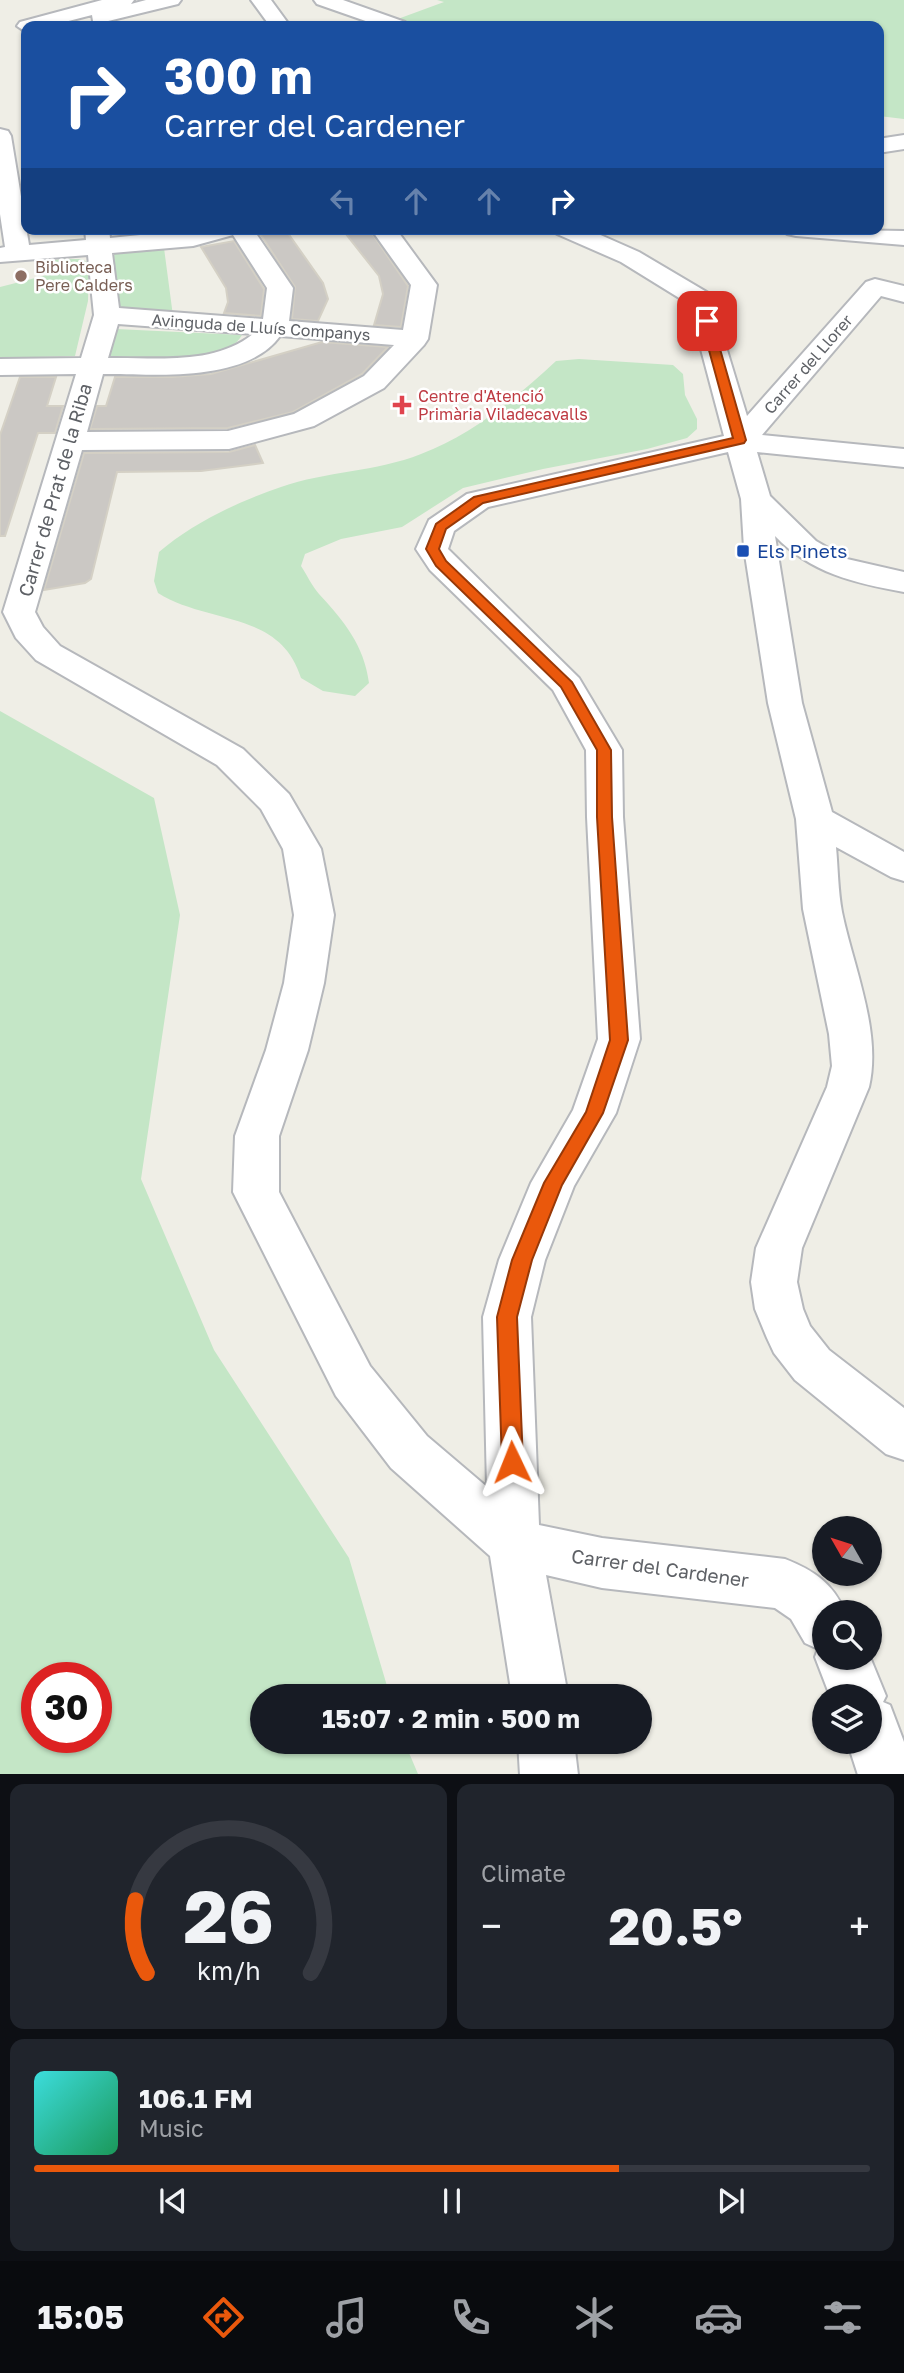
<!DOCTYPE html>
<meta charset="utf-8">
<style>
:root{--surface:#171b24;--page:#20242c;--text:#f1f3f6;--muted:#9ea1a6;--line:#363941;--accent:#ea580c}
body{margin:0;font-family:"Golos Text",sans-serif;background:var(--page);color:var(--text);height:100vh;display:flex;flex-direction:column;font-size:26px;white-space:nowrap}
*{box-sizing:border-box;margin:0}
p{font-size:23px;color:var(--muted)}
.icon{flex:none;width:38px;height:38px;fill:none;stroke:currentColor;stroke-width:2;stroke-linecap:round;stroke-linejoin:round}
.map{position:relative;height:1774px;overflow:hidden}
.sheet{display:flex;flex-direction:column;gap:10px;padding:10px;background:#0d0f14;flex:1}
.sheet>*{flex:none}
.guide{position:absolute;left:21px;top:21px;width:863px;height:214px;border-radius:14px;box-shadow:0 2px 5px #0004;background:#1a4fa0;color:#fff;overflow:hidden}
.needle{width:46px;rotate:309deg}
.tools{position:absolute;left:812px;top:1516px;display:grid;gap:14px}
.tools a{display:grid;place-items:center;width:70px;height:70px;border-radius:50%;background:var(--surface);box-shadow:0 2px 5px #0004;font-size:35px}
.speed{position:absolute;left:21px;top:1662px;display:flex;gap:14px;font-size:35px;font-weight:700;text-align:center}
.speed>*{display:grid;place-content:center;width:91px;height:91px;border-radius:50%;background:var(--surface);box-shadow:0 2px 5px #0004;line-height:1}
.speed .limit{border:10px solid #d22;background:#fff;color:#111}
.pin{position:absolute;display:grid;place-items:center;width:60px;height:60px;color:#fff;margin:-30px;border-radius:14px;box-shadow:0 4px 10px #0006}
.me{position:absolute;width:77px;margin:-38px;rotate:358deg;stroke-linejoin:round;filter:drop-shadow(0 0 5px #0008)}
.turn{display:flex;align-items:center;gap:24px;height:147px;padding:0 28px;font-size:32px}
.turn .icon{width:91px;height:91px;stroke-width:2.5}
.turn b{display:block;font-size:49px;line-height:60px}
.lanes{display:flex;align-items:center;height:66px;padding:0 28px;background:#0003;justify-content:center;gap:35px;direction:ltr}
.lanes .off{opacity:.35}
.big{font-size:52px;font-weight:700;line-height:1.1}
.sheet .tile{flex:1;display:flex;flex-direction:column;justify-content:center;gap:10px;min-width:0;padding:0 24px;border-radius:14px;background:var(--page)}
.sheet .dial{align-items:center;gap:0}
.dial svg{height:182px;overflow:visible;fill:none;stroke:var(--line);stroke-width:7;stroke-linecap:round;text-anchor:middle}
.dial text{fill:var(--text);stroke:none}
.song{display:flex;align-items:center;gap:21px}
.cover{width:84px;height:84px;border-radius:10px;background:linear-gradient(135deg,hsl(180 70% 55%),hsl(150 70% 35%))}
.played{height:7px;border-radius:4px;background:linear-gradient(90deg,var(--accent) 70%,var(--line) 70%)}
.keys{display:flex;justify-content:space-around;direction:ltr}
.heat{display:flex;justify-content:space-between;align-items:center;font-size:38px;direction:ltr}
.sheet .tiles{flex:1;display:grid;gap:10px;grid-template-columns:1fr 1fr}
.tile:last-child{grid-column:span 2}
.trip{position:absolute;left:250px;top:1684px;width:402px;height:70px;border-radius:35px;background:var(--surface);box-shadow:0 2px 5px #0004;font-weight:700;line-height:70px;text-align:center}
.tab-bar{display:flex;height:112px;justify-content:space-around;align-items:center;background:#090b0e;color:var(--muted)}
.tab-bar .icon{width:49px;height:49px}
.tab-bar .on{color:var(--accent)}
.tab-bar b{font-size:32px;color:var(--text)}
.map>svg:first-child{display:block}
.green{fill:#c4e6c6;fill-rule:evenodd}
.building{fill:#cbc8c4;stroke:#d4d0c5;stroke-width:2}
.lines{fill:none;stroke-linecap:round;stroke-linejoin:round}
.minor-casing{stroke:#b6b8bc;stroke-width:4}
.minor{fill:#fff;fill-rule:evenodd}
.route{fill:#ea580c;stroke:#983908;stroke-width:2}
.education-dot{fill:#8d6e63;stroke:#fff;stroke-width:2.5}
.health-dot{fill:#e0444e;stroke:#fff;stroke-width:2.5}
.transit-dot{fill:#1a4fb4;stroke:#fff;stroke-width:2.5}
.labels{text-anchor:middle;stroke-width:5;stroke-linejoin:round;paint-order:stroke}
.far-education-label{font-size:16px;fill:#785e54;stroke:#fff;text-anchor:start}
.far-street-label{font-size:16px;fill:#5e6166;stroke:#fff}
.far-health-label{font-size:16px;fill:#be3a42;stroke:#fff;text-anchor:start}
.street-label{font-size:19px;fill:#5e6166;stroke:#fff}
.transit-label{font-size:19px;fill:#164399;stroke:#fff;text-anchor:start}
</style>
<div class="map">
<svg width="904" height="1775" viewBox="0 0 904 1775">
<rect width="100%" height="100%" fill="#efeee6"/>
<!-- green -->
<path class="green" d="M 437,0 L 904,0 L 904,119 L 879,116 L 878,26 L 402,26 L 395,20 L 444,2 Z
M 164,248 L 173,316 L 116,311 L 114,252 Z
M 64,259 L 81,259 L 89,263 L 88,301 L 75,356 L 0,358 L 0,287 L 55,273 L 46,261 Z
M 116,329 L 242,335 C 224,368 142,360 108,359 Z
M 579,359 L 673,365 L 683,374 L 685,395 L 697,419 L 697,429 L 687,438 L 647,449 L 543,469 L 463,488 L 402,527 L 341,539 L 305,554 L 301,566 C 307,575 312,586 319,594 C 344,621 364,645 369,683 L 355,696 L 323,691 L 301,678 C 280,610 209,625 158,593 L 154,581 L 159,552 C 193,523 239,501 281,487 C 326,471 376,472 421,454 C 473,434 516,398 556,361 Z
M 0,711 L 154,798 L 180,915 L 141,1179 L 214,1350 L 349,1558 L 390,1696 L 262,1696 L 262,1741 L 404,1741 L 418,1774 L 0,1774 ZM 96,1678 L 96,1738 L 37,1738 L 37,1678 Z"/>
<!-- building -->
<path class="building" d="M 257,229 L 285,229 L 323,283 L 328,299 L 318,321 L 292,319 L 295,287 Z
M 342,229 L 369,229 L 408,286 L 401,327 L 374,325 L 383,294 L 379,276 Z
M 234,241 L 264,289 L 261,316 L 224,313 L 228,302 L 226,288 L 201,247 Z
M 322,342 L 388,347 L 362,374 L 293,412 L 228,428 L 90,429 L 97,406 L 106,406 L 115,377 L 172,377 L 211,374 Z
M 20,377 L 56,377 L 47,406 L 63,406 L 55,433 L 38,433 L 5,536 L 0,536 L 0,435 Z
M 255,445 L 263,463 L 201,471 L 117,472 L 91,579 L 85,583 L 44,590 L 84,453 L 229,452 Z"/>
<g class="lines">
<!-- minor casing -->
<g class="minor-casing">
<path id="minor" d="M 102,0 L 134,0 L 131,4 L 146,0 L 181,0 L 178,4 L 100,23 L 93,21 L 92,15 L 49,26 L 26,26 L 26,32 L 17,26 L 20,22 Z
M 251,0 L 271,0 L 290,26 L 270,26 Z
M 314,0 L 343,0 L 405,22 L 408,26 L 380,26 L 317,4 Z
M 0,129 L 8,131 L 11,136 L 29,245 L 86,240 L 85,229 L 109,229 L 110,238 L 200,229 L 253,229 L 293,288 L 289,321 L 403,330 L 411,285 L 371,229 L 396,229 L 437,285 L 428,339 L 424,345 L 384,388 L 314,426 L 229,449 L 82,450 L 35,612 L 43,627 L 60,646 L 243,749 L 289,794 L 321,849 L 334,915 L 324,983 L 308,1050 L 279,1136 L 279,1192 L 370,1366 L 427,1436 L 487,1487 L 483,1317 L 499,1260 L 531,1183 L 573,1110 L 598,1039 L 587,817 L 586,750 L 553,690 L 430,570 L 416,549 L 429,520 L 467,494 L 724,436 L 689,304 L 621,262 L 557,234 L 554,229 L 587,229 L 639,252 L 710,294 L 747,416 L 866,282 L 875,279 L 904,286 L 904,302 L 881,296 L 762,435 L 904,449 L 904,467 L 757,452 L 770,496 L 816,541 L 847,559 L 904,572 L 904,592 C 854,583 811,573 775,536 L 802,703 L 832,812 L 904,852 L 904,881 L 891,877 L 836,847 C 838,868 838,891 842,912 C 853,966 882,1032 869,1087 L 802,1248 L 797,1282 L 803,1309 L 810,1326 L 829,1350 L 904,1408 L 904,1460 L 886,1454 L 795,1380 L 774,1353 L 767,1338 L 755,1309 L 751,1282 L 756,1248 L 827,1087 L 832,1066 L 829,1034 L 803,909 L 796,819 L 768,703 L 744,548 L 741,499 L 728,452 L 488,507 L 454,531 L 448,549 L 579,678 L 622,750 L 623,817 L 640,1039 L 616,1113 L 574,1186 L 545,1260 L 531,1317 L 539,1525 L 602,1538 L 785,1559 C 813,1570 833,1583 845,1612 L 824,1612 L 824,1657 L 870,1657 L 886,1696 L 883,1702 L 890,1705 L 904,1742 L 904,1775 L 858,1775 L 847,1741 L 870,1741 L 870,1696 L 830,1696 L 815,1657 L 818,1649 L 805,1643 L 791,1619 L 775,1608 L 602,1588 L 546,1575 L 568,1696 L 512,1696 L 490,1556 L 391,1468 L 336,1396 L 233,1192 L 235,1136 L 266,1050 L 284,983 L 294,915 L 283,849 L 261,809 L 217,765 L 36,660 L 16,638 L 3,612 L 76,374 L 0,375 L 0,359 L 81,358 L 94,315 L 88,255 L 0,262 L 0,248 L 5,247 L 0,214 ZM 233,235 L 267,288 L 263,319 L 119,308 L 112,253 L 193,246 ZM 118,324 L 253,334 C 213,366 156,357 108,358 ZM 280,336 L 394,345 L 364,376 L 294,414 L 228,431 L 87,432 L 103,374 C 154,374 246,383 280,336 Z
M 904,135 L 904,149 L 878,153 L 878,139 Z
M 784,229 L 904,231 L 904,245 L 796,236 L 787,234 Z
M 518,1741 L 574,1741 L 578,1775 L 520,1775 Z"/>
</g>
<!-- minor -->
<use href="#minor" class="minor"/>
</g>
<!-- route -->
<path class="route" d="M 703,318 L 712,321 L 746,440 L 744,443 L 483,503 L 446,529 L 439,549 L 446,561 L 572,682 L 611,750 L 612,817 L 628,1040 L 603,1113 L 562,1185 L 532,1260 L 517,1317 L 523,1462 L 520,1469 L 512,1471 L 505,1469 L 502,1462 L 497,1317 L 512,1260 L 544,1183 L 586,1112 L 610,1040 L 597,817 L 597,750 L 561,687 L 436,566 L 426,549 L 436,524 L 474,497 L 733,438 L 701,321 Z"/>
<!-- markers -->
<circle class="education-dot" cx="21" cy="276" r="7"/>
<path class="health-dot" d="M398.5 394.5h7v7h7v7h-7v7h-7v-7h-7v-7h7z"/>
<rect class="transit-dot" x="736" y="544" width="14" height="14" rx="3.5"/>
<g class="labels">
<!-- far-education labels -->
<g class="far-education-label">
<text x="35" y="273">Biblioteca<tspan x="35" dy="18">Pere Calders</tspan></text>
</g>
<!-- far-street labels -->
<g class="far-street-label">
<text transform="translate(261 327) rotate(4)" y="6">Avinguda de Lluís Companys</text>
<text transform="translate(808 364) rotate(-49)" y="6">Carrer del Llorer</text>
</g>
<!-- far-health labels -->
<g class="far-health-label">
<text x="418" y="402">Centre d'Atenció<tspan x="418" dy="18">Primària Viladecavalls</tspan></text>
</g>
<!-- street labels -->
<g class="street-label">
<text transform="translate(55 490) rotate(-74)" y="7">Carrer de Prat de la Riba</text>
<text transform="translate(660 1568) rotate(8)" y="7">Carrer del Cardener</text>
</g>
<!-- transit labels -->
<g class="transit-label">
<text x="757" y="558">Els Pinets</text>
</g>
</g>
</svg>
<div class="tools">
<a><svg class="needle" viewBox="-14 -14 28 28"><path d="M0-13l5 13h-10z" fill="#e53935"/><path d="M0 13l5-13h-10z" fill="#9ea1a6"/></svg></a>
<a><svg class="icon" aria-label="search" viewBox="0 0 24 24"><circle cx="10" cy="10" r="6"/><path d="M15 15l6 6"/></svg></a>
<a><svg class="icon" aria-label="layers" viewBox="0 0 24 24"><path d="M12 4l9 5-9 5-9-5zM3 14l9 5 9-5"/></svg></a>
</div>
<div class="speed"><div class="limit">30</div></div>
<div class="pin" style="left:707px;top:321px;background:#d93025"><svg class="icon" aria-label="arrive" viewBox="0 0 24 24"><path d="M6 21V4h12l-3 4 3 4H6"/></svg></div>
<svg class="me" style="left:512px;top:1462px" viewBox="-20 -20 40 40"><path d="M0-17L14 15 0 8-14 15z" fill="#ea580c" stroke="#fff" stroke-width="4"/></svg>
<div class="trip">15:07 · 2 min · 500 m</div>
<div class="guide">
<div class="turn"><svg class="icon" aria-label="right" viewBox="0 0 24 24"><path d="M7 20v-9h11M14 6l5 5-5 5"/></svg><div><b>300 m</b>Carrer del Cardener</div></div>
<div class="lanes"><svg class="icon off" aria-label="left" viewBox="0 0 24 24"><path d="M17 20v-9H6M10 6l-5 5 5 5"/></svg><svg class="icon off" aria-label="ahead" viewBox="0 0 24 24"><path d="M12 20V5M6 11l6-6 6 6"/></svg><svg class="icon off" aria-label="ahead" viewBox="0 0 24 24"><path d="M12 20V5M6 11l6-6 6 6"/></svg><svg class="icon" aria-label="right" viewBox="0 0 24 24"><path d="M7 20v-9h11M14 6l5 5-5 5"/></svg></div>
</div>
</div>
<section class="sheet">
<div class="tiles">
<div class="tile dial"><svg viewBox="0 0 100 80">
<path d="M14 69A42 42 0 1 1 86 69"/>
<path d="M14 69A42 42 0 0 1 9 37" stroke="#ea580c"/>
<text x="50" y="56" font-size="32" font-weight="700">26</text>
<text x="50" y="72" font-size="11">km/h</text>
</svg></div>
<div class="tile"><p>Climate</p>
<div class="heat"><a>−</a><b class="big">20.5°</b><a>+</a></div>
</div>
<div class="tile">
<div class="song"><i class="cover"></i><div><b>106.1 FM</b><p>Music</p></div></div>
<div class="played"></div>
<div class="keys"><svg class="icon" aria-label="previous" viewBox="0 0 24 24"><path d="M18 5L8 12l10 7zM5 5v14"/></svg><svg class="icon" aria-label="pause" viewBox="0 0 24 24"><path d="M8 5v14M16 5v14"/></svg><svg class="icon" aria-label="next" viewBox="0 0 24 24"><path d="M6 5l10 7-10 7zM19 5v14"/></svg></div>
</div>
</div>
</section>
<nav class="tab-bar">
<b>15:05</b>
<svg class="icon on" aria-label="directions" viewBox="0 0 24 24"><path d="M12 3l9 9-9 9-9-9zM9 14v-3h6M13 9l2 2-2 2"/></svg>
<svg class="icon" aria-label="music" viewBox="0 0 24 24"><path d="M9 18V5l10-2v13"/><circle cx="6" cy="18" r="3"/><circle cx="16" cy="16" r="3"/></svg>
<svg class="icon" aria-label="phone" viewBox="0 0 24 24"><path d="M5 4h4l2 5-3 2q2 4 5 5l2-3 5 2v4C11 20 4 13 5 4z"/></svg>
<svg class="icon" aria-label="climate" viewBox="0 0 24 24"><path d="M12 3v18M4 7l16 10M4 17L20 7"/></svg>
<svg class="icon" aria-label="car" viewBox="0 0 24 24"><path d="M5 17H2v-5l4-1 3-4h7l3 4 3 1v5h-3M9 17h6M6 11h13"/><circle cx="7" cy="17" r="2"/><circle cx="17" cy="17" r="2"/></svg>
<svg class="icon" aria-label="filters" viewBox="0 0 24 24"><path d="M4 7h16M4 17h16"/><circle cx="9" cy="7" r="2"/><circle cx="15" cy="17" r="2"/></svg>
</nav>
